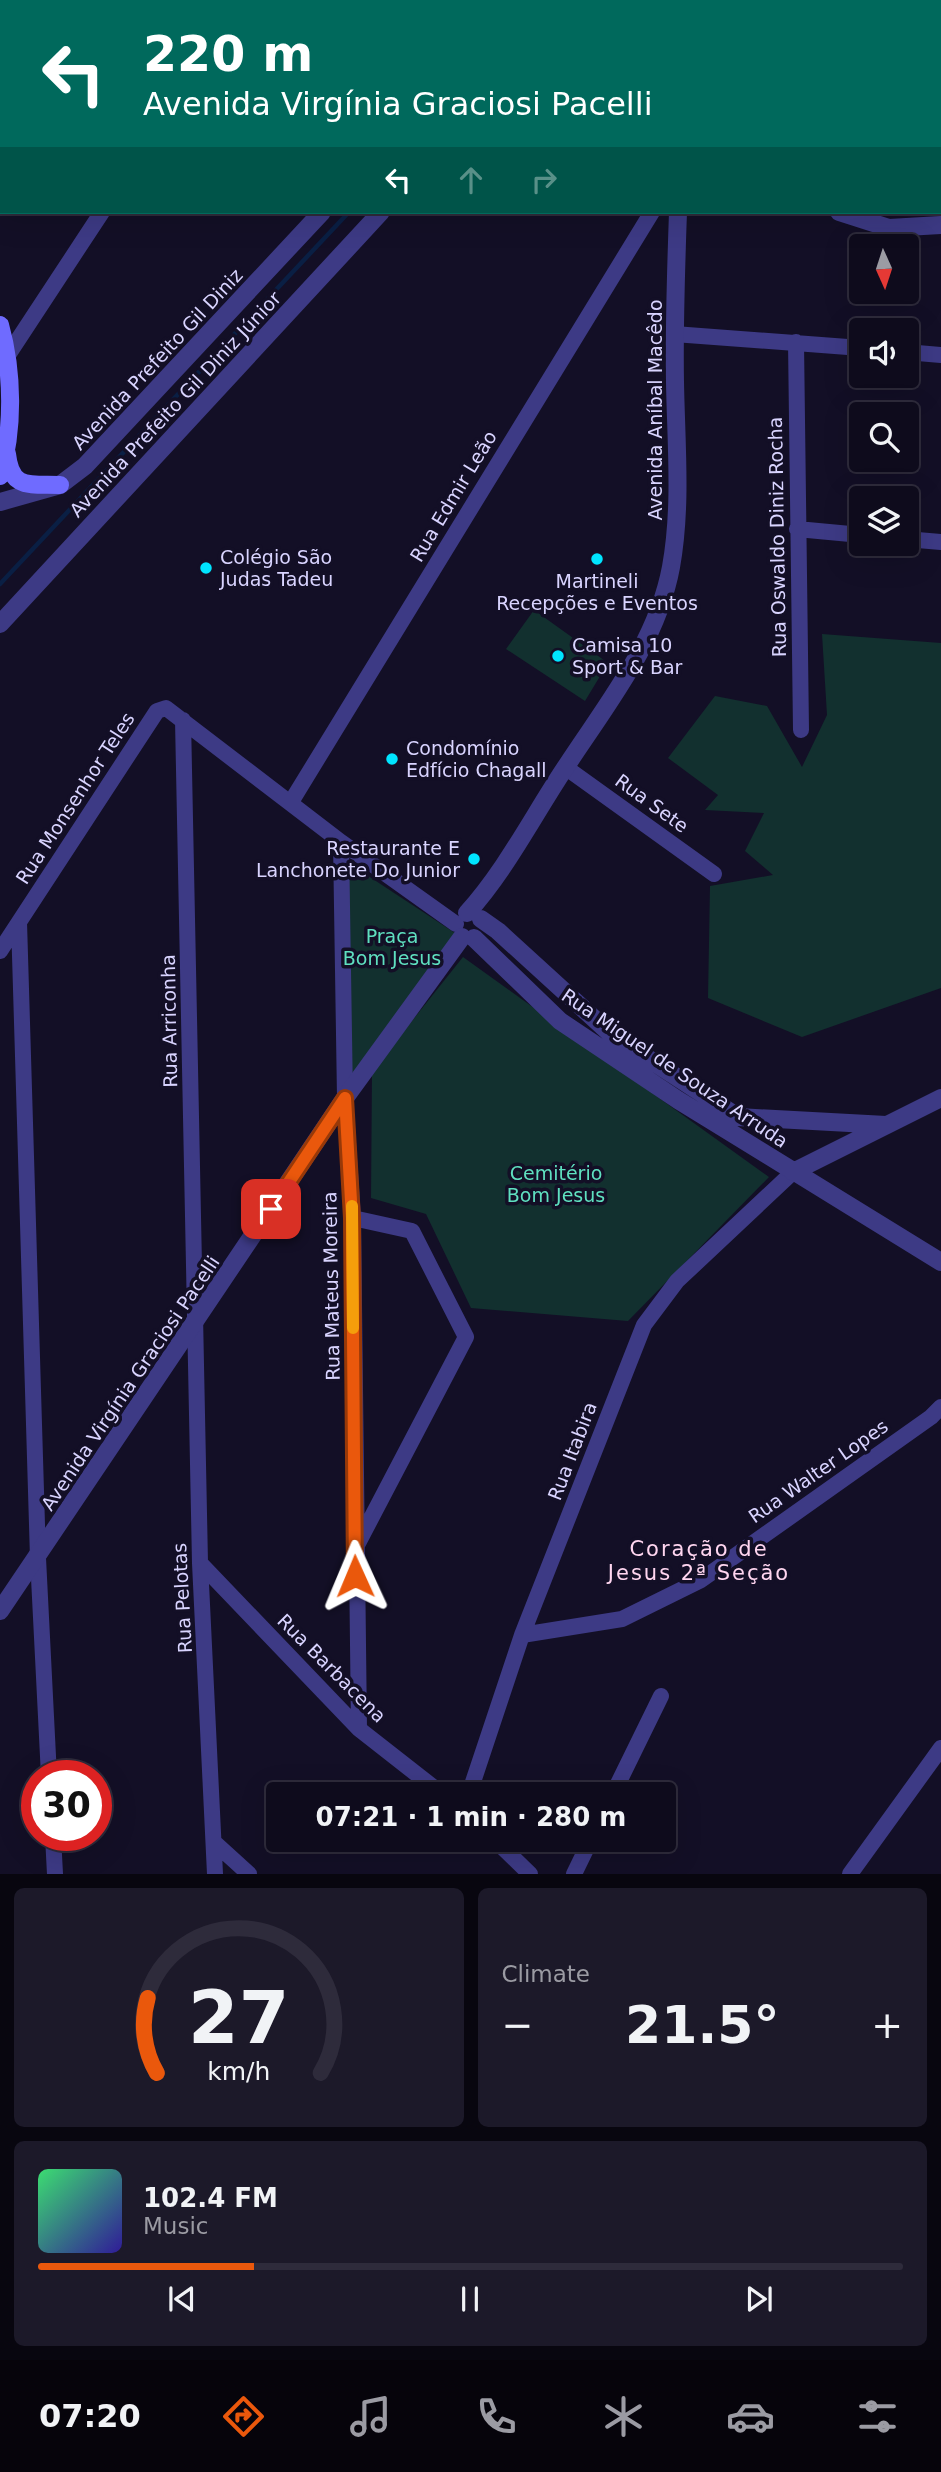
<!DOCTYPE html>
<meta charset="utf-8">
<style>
:root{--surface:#0e0b1c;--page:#1c1929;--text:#f1f3f6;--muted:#9b9ba3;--line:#2e2b3b;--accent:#ea580c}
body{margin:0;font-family:"DejaVu Sans",sans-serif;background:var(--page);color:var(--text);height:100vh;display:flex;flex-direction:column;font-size:26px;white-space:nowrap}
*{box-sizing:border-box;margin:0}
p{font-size:23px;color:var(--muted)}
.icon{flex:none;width:38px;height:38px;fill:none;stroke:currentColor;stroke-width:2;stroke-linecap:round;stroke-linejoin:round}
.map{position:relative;height:1874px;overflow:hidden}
.details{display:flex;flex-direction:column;gap:14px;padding:14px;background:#08060f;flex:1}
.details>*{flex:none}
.guide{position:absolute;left:0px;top:0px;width:942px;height:214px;box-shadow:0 7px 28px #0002,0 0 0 2px var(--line);background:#00695c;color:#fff;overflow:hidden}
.needle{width:46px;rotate:177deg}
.tools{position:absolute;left:849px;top:234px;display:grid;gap:14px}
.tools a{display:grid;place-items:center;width:70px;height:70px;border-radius:7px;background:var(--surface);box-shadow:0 7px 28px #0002,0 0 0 2px var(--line);font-size:35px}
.speed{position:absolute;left:21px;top:1760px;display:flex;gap:14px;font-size:35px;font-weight:700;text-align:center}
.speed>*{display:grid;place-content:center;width:91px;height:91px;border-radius:50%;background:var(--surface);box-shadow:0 7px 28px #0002,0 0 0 2px var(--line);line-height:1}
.speed .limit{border:10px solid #d22;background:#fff;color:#111}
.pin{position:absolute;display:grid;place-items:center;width:60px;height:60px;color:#fff;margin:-30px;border-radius:14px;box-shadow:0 4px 10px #0006}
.me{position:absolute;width:77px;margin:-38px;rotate:359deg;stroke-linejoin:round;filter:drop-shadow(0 0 5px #0008)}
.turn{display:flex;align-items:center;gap:24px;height:147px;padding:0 28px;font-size:32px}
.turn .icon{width:91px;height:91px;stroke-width:2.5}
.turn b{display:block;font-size:49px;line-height:60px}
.lanes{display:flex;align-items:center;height:66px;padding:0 28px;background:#0003;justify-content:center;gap:35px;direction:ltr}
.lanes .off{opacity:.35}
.big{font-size:52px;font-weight:700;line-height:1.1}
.details .card{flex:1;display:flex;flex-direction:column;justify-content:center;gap:10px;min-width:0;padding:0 24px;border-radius:10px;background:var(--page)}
.details .dial{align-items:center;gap:0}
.dial svg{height:182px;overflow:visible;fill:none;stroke:var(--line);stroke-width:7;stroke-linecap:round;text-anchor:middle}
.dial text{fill:var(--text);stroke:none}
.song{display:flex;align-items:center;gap:21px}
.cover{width:84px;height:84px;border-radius:10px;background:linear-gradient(135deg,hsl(140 70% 55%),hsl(250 70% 35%))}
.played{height:7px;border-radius:4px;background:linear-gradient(90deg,var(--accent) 25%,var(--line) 25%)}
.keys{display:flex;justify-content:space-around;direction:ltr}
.heat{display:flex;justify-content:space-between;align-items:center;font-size:38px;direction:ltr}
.details .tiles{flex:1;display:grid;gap:14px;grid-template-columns:1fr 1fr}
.card:last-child{grid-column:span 2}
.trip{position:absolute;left:266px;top:1782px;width:410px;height:70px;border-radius:7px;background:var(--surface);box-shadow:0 7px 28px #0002,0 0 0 2px var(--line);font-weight:700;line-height:70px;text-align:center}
.menu{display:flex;height:112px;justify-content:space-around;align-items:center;background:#06040b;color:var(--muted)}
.menu .icon{width:49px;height:49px}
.menu .active{color:var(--accent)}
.menu b{font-size:32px;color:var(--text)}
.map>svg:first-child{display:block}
.green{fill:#12302f}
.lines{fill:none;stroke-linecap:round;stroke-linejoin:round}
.stream{stroke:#0a1f44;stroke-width:4.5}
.minor{stroke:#3d3a85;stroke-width:16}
.tertiary{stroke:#3d3a85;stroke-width:18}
.secondary{stroke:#6f6bff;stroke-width:18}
.route-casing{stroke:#983908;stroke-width:18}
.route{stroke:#ea580c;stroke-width:12}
.slow{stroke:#f59e0b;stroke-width:12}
.poi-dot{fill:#00e5ff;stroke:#130f26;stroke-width:2.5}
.labels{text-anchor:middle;stroke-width:7;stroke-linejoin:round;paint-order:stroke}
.street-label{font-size:19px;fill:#d9d4ff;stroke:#130f26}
.poi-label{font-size:19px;fill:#d9d4ff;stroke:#130f26;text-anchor:start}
.park-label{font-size:19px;fill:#5fe0c0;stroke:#130f26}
.neighbourhood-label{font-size:21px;letter-spacing:2px;fill:#ffd6f0;stroke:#130f26}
</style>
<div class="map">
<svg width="941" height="1874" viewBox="0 0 941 1874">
<rect width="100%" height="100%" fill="#130f26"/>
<!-- green -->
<path class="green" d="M 534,610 L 608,663 L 585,701 L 506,649 Z
M 822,634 L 941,643 L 941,988 L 802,1037 L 708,998 L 710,886 L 773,875 L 745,851 L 764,813 L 705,810 L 718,795 L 668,758 L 715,696 L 767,706 L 802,767 L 827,715 Z
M 347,862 L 455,933 L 351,1082 Z
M 463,957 L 769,1177 L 628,1321 L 471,1308 L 426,1214 L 371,1198 L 372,1071 Z"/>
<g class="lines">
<!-- stream -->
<path class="stream" d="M 940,205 L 941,205
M 0,584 L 349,212"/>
<!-- minor -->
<path class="minor" d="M 241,2 L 242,0
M 687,2 L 687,0
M 674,334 L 861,348
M 796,342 L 801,730
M 906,352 L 941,355
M 8,355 L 102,212
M 797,529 L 861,535
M 906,539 L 941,542
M 183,720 L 200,1563 L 215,1874
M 565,767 L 714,874
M 291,802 L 652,212
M 341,842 L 345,1098 L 353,1218 L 359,1729
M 19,922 L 38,1558 L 49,1776
M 0,951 L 157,711 L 166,708 L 341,842 L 456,924
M 353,1218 L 412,1231 L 466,1337 L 355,1549
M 200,1563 L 359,1729 L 442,1794
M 522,1635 L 622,1619 L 701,1580 L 931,1417 L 941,1407
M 469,1794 L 522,1635 L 644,1325 L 677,1281 L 793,1172
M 613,1794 L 661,1696
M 53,1836 L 55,1874
M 494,1839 L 530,1874
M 216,1844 L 249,1874
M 574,1874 L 591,1839
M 850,1874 L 941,1748"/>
<!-- tertiary -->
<path class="tertiary" d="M 940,182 L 941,182
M 839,212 L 889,228 L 941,225
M 0,502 L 60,485 L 85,466 L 322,212
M 0,624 L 381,212
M 467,913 C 506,870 533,816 565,768 C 606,705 657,643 671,567 C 682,506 676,443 675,382 C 674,325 676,268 678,212
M 481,919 L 498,931 L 612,1035 L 738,1117 L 886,1125
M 474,938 L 560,1021 L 678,1100 L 941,1262
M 793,1172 L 941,1098
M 0,1611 L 345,1098 L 462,937"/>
<!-- secondary -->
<path class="secondary" d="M 0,325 C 13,372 14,429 0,476
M 7,454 C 11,490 29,484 60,485"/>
</g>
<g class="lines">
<!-- route casing -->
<g class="route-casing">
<path id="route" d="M 271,1209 L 345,1098 L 352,1218 L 355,1576"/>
</g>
<!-- route -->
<use href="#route" class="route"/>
<!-- slow -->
<path class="slow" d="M 352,1206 L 353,1328"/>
</g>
<!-- markers -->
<g class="poi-dot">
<circle cx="597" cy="559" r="7"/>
<circle cx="206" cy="568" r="7"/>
<circle cx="558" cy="656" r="7"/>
<circle cx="392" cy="759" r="7"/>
<circle cx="474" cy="859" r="7"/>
</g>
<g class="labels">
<!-- street labels -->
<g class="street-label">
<text transform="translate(157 359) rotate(-47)" y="7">Avenida Prefeito Gil Diniz</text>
<text transform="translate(175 404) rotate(-47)" y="7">Avenida Prefeito Gil Diniz Júnior</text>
<text transform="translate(655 410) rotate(-90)" y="7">Avenida Aníbal Macêdo</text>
<text transform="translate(453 496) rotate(-59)" y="7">Rua Edmir Leão</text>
<text transform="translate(777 537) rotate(-91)" y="7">Rua Oswaldo Diniz Rocha</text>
<text transform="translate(75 798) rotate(-57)" y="7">Rua Monsenhor Teles</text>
<text transform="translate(652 803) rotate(36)" y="7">Rua Sete</text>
<text transform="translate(169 1021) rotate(-91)" y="7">Rua Arriconha</text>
<text transform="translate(675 1068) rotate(34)" y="7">Rua Miguel de Souza Arruda</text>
<text transform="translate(331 1286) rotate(-91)" y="7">Rua Mateus Moreira</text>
<text transform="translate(130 1383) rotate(-56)" y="7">Avenida Virgínia Graciosi Pacelli</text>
<text transform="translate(572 1451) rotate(-69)" y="7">Rua Itabira</text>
<text transform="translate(818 1471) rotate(-35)" y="7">Rua Walter Lopes</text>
<text transform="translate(182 1598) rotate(-93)" y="7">Rua Pelotas</text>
<text transform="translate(332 1668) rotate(45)" y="7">Rua Barbacena</text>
</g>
<!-- poi labels -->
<g class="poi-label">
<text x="220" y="564">Colégio São<tspan x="220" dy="22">Judas Tadeu</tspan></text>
<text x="597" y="588" text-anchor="middle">Martineli<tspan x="597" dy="22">Recepções e Eventos</tspan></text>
<text x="572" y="652">Camisa 10<tspan x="572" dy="22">Sport &amp; Bar</tspan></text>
<text x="406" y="755">Condomínio<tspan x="406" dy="22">Edfício Chagall</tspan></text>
<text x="460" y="855" text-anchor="end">Restaurante E<tspan x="460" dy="22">Lanchonete Do Junior</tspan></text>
</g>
<!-- park labels -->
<g class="park-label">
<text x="392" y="943">Praça<tspan x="392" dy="22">Bom Jesus</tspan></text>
<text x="556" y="1180">Cemitério<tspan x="556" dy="22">Bom Jesus</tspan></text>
</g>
<!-- neighbourhood labels -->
<g class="neighbourhood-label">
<text x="699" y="1556">Coração de<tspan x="699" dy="24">Jesus 2ª Seção</tspan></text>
</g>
</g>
</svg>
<div class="tools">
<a><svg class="needle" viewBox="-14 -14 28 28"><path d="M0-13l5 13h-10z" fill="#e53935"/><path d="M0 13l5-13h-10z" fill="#9b9ba3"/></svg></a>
<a><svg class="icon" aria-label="sound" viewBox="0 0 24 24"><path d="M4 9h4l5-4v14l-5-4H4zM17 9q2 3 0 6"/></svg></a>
<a><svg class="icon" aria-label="search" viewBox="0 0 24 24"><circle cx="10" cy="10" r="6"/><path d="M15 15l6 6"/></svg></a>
<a><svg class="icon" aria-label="layers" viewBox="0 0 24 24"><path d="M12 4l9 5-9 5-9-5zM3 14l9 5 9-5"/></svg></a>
</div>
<div class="speed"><div class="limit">30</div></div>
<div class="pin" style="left:271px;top:1209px;background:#d93025"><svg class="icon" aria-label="arrive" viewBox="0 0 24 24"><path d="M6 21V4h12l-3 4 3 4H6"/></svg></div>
<svg class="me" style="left:355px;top:1576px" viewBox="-20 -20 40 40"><path d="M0-17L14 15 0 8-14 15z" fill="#ea580c" stroke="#fff" stroke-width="4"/></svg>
<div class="trip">07:21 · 1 min · 280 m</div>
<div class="guide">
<div class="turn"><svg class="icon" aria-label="left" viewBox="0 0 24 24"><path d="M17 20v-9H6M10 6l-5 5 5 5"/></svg><div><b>220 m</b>Avenida Virgínia Graciosi Pacelli</div></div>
<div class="lanes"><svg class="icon" aria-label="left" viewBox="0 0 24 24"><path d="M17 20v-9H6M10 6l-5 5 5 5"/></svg><svg class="icon off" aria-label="ahead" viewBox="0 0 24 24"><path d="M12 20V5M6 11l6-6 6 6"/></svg><svg class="icon off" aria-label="right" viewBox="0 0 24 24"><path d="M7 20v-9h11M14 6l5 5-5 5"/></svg></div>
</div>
</div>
<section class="details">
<div class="tiles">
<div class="card dial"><svg viewBox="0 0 100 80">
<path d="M14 69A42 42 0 1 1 86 69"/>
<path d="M14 69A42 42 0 0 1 10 36" stroke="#ea580c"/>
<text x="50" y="56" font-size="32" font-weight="700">27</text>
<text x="50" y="72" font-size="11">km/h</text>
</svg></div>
<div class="card"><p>Climate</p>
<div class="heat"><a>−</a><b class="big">21.5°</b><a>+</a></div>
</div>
<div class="card">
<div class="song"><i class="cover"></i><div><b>102.4 FM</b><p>Music</p></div></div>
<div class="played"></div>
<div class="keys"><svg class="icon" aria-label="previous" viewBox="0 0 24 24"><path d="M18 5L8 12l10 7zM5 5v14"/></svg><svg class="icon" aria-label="pause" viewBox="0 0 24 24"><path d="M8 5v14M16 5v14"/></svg><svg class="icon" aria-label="next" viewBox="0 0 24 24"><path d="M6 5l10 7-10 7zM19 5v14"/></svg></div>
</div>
</div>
</section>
<nav class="menu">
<b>07:20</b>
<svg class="icon active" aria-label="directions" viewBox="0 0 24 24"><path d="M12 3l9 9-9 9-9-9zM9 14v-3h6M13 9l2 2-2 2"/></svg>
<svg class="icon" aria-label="music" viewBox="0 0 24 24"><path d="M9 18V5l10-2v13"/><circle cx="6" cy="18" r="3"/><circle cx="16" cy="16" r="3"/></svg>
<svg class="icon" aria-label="phone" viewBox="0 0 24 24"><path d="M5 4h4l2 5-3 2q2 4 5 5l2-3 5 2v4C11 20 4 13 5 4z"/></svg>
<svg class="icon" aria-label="climate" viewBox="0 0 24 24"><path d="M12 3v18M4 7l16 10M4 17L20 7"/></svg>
<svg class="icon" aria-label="car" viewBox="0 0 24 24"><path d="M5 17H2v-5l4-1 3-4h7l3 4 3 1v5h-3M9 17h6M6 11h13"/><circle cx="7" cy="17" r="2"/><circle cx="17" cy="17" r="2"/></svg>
<svg class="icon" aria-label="filters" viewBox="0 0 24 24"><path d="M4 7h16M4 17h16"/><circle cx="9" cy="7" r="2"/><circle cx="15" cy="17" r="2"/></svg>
</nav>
